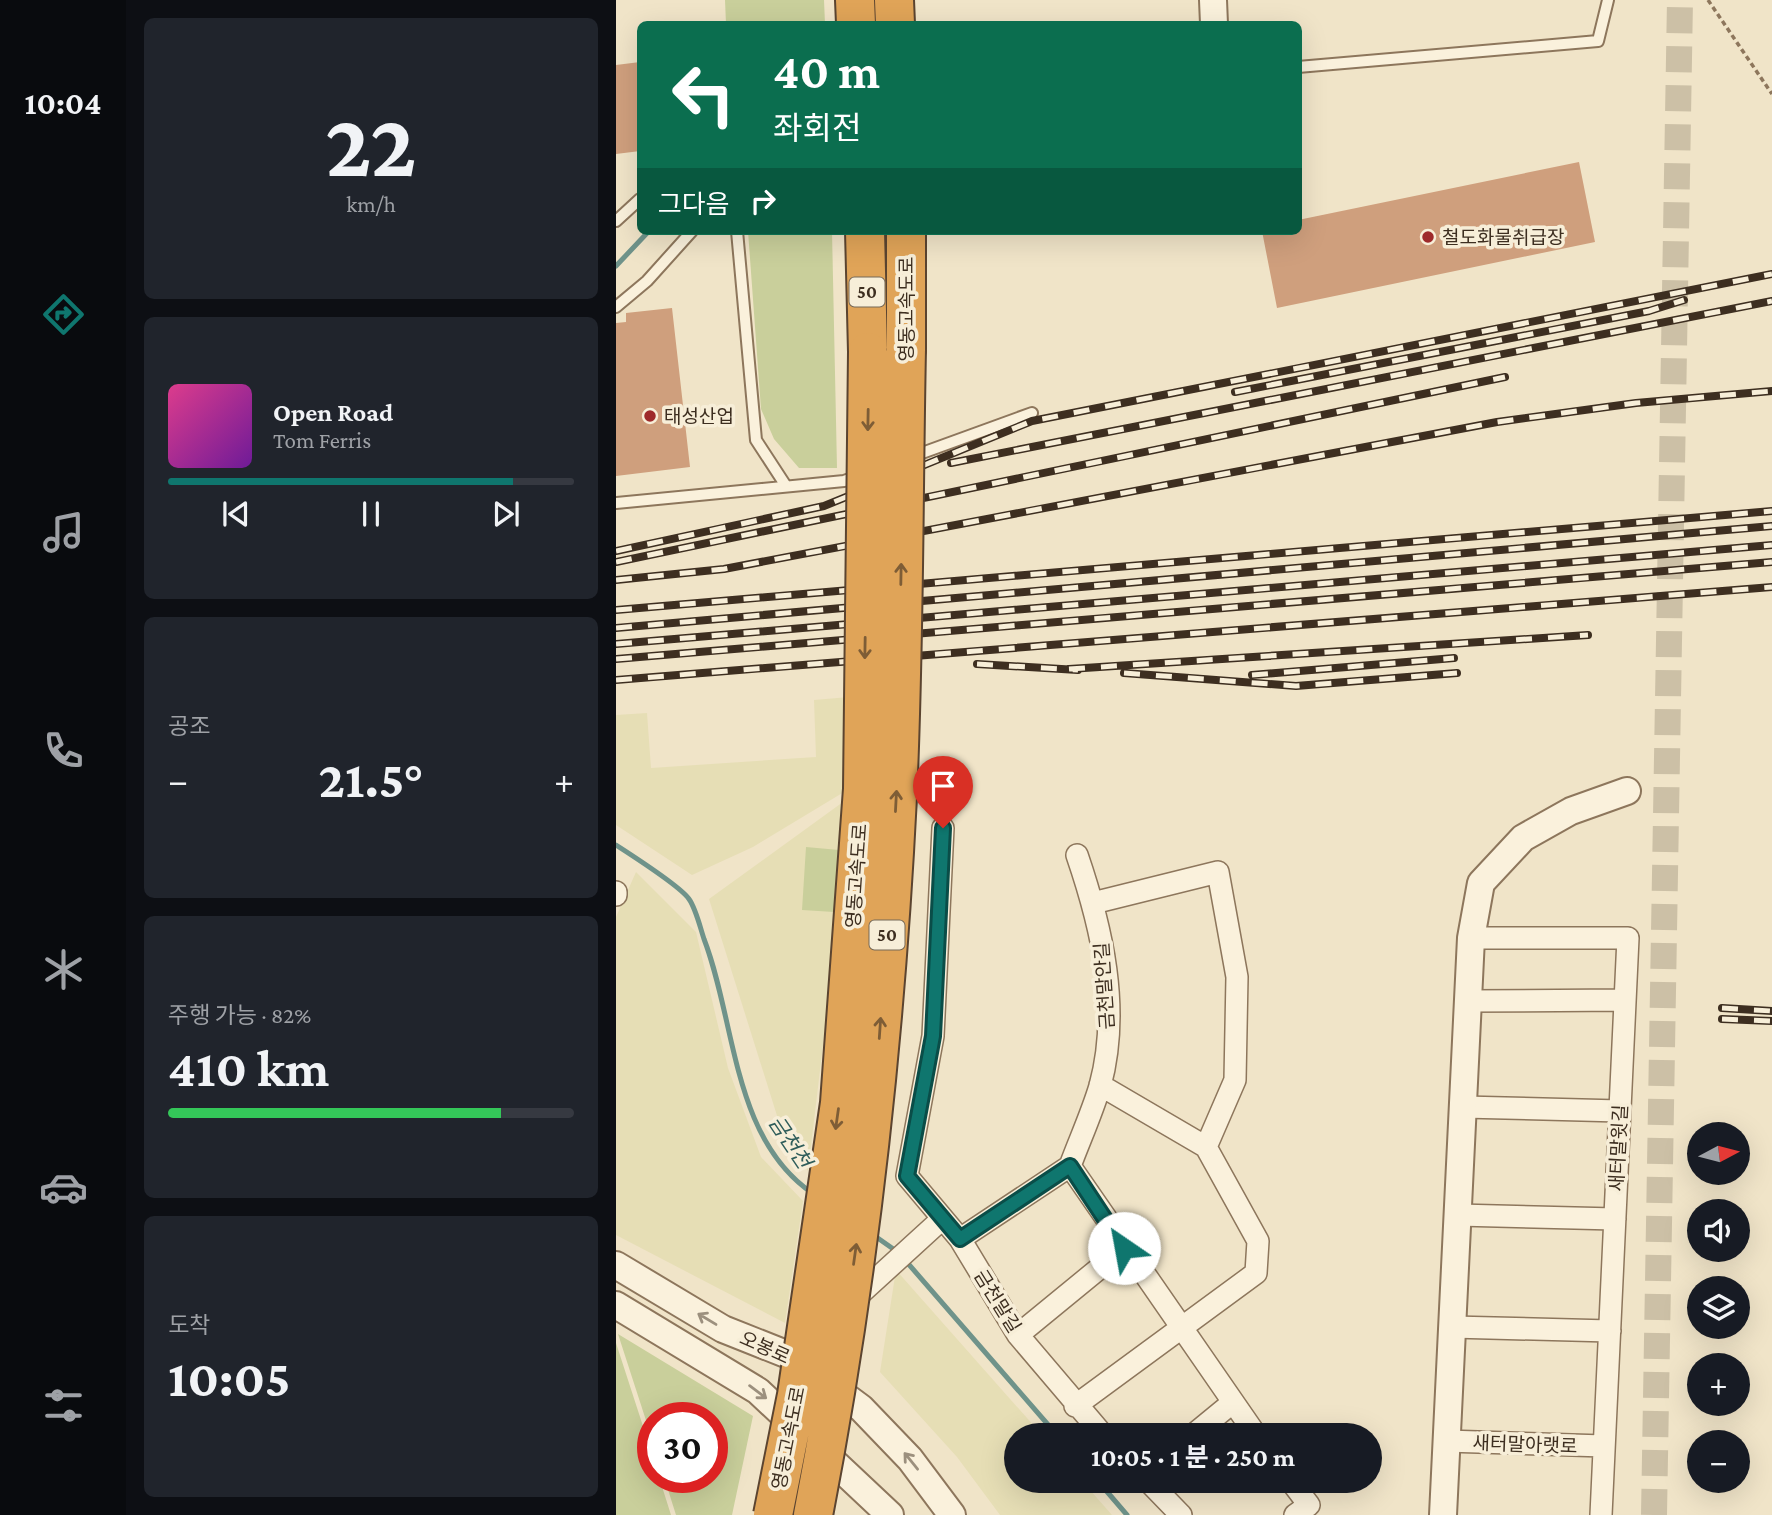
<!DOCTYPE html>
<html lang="ko">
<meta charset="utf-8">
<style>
:root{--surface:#171b24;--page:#20242c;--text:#f1f3f6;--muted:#9ea1a6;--line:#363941;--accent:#0f766e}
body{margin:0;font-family:"Crimson Pro","Noto Sans KR",serif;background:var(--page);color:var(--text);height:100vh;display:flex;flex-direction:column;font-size:26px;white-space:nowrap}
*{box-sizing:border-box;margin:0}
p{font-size:23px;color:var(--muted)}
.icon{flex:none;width:38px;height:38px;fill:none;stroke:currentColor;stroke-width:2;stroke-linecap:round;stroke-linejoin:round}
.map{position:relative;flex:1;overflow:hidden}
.panel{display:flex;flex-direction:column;gap:18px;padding:18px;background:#0d0f14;width:490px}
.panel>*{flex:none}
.hud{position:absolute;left:21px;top:21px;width:665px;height:214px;border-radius:10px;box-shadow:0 7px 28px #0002;background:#0b6e4f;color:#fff;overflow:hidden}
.needle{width:46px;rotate:83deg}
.tools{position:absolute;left:1071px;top:1122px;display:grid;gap:14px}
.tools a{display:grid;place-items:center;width:63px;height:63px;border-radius:50%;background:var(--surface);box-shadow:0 7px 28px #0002;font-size:35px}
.speed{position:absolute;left:21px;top:1402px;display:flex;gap:14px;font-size:35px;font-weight:700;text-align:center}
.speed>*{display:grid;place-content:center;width:91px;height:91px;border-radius:50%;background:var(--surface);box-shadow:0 7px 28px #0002;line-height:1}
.speed .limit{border:10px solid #d22;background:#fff;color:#111}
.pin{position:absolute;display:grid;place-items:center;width:60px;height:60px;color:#fff;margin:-72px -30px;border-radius:50% 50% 50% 0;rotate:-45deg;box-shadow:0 0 7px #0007}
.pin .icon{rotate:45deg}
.me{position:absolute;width:77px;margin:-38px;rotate:327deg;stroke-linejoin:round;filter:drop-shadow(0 0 5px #0008)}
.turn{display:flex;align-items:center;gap:24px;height:147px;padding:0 21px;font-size:32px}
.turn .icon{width:91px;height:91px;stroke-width:2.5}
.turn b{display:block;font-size:49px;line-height:60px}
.then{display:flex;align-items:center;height:66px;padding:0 21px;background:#0003;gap:14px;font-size:26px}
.big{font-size:52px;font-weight:700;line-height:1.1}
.panel .card{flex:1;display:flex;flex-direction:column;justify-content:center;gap:10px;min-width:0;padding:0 24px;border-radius:10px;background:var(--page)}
.panel .dial{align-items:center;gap:0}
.dial b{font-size:91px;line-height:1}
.song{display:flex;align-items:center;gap:21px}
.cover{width:84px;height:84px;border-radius:10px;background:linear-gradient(135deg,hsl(330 70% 55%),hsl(280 70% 35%))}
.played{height:7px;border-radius:4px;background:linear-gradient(90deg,var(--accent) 85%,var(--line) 85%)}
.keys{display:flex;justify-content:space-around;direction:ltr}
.heat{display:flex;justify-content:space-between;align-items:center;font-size:38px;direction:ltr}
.charge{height:10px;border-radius:5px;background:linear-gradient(90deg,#34c759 82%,var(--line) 0)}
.trip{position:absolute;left:388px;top:1423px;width:378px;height:70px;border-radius:35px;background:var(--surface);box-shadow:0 7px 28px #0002;font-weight:700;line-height:70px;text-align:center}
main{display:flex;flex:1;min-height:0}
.menu{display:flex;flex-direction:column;width:126px;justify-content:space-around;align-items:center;background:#090b0e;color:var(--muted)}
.menu .icon{width:49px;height:49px}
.menu .active{color:var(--accent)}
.menu b{font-size:32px;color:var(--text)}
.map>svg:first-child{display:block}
.farmland{fill:#e6deb5}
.green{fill:#c9cf9b}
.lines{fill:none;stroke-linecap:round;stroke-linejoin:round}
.stream{stroke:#6f938a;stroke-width:5}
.building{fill:#cf9f7d}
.tertiary-tunnel{stroke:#ccc0a6;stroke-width:26;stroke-dasharray:26 13;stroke-linecap:butt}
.service-casing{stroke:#8d765c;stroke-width:14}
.minor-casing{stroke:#8d765c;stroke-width:24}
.tertiary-casing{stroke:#8d765c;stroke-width:30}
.motorway-casing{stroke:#5b4430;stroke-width:42}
.path{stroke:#8d765c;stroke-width:3.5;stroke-dasharray:5 3.5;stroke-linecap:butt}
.service{stroke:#faf1dc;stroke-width:10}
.minor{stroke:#faf1dc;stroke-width:21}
.tertiary{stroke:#faf1dc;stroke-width:26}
.motorway{stroke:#e0a458;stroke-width:38}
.rail-casing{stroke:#3d2e20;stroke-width:8}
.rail{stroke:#f7eed8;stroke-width:5;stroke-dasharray:16;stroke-linecap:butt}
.motorway-bridge-casing{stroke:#5b4430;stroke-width:42;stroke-linecap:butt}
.motorway-bridge{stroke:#e0a458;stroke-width:38}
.oneway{stroke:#7e5d36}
.oneway2{stroke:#9c907e}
.route-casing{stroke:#0a4d48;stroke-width:18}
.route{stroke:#0f766e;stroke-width:12}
.poi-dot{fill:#9e2a2b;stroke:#f7eed8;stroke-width:2.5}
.labels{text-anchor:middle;stroke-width:7;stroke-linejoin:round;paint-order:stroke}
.shield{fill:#f7eed8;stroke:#756857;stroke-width:2}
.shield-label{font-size:18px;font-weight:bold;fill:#3d2e20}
.poi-label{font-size:19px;fill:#3d2e20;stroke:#f7eed8;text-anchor:start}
.street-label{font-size:19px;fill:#3d2e20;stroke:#f7eed8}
.water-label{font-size:21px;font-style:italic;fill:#2f5d5a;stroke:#f7eed8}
</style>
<main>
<nav class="menu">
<b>10:04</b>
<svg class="icon active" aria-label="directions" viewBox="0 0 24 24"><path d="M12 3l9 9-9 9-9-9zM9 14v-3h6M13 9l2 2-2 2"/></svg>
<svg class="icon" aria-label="music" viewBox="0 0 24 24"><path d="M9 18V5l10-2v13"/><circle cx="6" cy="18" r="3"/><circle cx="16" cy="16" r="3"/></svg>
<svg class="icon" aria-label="phone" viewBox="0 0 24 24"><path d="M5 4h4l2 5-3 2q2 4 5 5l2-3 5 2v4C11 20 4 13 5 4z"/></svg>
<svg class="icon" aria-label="climate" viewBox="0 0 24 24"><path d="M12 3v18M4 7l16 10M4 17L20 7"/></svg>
<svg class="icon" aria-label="car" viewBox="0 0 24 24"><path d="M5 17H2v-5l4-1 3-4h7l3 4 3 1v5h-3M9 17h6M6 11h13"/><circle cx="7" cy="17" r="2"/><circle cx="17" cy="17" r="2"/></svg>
<svg class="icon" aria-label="filters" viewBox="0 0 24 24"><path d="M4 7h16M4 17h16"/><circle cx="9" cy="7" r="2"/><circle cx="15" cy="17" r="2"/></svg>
</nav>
<section class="panel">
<div class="card dial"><b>22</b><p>km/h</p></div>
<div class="card">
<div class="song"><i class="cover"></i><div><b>Open Road</b><p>Tom Ferris</p></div></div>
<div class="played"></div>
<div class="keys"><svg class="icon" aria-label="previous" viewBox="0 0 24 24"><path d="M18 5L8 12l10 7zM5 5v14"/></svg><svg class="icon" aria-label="pause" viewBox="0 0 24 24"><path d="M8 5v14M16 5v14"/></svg><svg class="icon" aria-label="next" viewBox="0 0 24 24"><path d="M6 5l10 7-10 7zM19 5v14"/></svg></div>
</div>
<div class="card"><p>공조</p>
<div class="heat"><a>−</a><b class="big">21.5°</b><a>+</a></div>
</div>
<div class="card"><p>주행 가능 · 82%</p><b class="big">410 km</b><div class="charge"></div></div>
<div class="card"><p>도착</p><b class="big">10:05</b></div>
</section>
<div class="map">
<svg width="1156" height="1515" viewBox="0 0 1156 1515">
<rect width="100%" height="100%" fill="#f0e4c8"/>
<!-- farmland -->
<path class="farmland" d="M 233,697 L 228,792 L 137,847 L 76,875 L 0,825 L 0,715 L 31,713 L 35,768 L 200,757 L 198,700 Z
M 227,802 L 210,1020 L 192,1171 L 163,1122 L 93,899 Z
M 20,872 L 80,932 L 112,1068 L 145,1157 L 187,1201 L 169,1323 L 0,1235 L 0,917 Z
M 280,1270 L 426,1435 L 401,1435 L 401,1480 L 466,1481 L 496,1515 L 384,1515 L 341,1457 L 264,1372 Z"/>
<!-- green -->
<path class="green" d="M 109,0 L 208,0 L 209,24 L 110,24 Z
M 132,231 L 216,231 L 221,468 L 183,468 L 158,439 L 145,409 Z
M 190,847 L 223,850 L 218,912 L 186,910 Z
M 2,1334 L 137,1416 L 116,1515 L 60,1515 L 48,1477 L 96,1477 L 96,1418 L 37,1418 L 37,1442 Z
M 0,1343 L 37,1457 L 37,1477 L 43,1477 L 55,1515 L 0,1515 Z"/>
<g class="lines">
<!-- stream -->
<path class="stream" d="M 0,266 L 33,231
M 0,845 C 14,854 65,887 73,899 C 80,909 84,927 88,939 C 120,1022 116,1138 196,1193
M 256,1234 L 283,1253
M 289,1260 L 441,1435
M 481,1480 L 511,1515"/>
</g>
<!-- building -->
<path class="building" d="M 24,62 L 24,151 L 0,154 L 0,65 Z
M 963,162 L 979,242 L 661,308 L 646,231 L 682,231 L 682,220 Z
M 56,308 L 74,467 L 0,476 L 0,323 L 10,322 L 10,313 Z"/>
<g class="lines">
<!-- tertiary-tunnel -->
<path class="tertiary-tunnel" d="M 1038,1515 L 1064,0"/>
<!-- service casing -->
<g class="service-casing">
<path id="service" d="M 682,67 L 982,41 L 992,0
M 0,221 L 24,199
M 121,231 L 140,440 L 170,486
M 0,307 L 31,281 L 76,231
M 295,457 L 416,413
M 0,503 L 228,481 L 244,475"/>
</g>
<!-- minor casing -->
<g class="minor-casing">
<path id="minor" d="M 327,828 L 317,1036 L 291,1176 L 344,1239 L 402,1335 L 487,1435
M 461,855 C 486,928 505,1009 484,1086 C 476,1113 464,1139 454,1166 L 640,1435
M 0,892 L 0,895
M 477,903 L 602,872 L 621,977 L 619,1080 L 590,1147
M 855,938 L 1012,938 L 985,1515
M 852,1001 L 1009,1000
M 847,1107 L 1004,1111
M 842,1215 L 999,1219
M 344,1239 L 454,1166
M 235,1302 L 326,1219
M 836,1327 L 994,1331
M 402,1335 L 508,1248
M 459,1406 L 640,1273 L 642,1241 L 590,1147 L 484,1085
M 577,1435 L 616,1403
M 830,1441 L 988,1446
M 531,1480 L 565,1515
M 674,1480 L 693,1505 L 679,1515"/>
</g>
<!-- tertiary casing -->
<g class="tertiary-casing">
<path id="tertiary" d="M 597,0 L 598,24
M 0,1265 L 107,1329 L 175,1356 L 245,1408 L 294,1459 L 336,1515
M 0,1305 L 142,1391 L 274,1515
M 827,1515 L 855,938 L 865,883 L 907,838 L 955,811 L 1011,791"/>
</g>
<!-- motorway casing -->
<g class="motorway-casing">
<path id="motorway" d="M 239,0 L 240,24
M 278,0 L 279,24
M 249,231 L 252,352
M 290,231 L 290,349"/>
</g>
<!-- path -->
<path class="path" d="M 1092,0 L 1156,94"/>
<!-- service -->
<use href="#service" class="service"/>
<!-- minor -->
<use href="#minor" class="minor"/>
<!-- tertiary -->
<use href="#tertiary" class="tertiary"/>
<!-- motorway -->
<use href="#motorway" class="motorway"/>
<!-- rail casing -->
<g class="rail-casing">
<path id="rail" d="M 619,392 L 1033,311 L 1068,300
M 335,463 L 1156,301
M 0,551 L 208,506 L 416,421 L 1156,274
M 0,562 L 889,377
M 0,580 L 108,569 L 881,422 L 1020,403 L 1156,391
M 0,610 L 1156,511
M 0,628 L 1156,526
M 0,644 L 1156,545
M 0,659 L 1156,562
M 361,664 L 462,670
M 453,669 L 972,635
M 508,673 L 680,686 L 841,673
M 636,675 L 838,658
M 0,680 L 1156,587
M 1106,1008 L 1156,1011
M 1106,1019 L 1156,1021"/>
</g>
<!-- rail -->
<use href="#rail" class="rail"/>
<!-- motorway-bridge casing -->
<g class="motorway-bridge-casing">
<path id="motorway-bridge" d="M 157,1515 L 181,1395 L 224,1103 L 247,789 L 252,352
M 197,1515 C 243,1278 269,1037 281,797 C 288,648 287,498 290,349"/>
</g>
<!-- motorway-bridge -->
<use href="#motorway-bridge" class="motorway-bridge"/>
</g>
<!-- one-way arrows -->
<defs><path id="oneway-shaft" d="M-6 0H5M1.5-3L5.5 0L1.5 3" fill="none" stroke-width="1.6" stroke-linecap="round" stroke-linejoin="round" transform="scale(1.75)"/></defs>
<g class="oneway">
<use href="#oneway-shaft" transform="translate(252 420) rotate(91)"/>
<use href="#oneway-shaft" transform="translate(285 574) rotate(-89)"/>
<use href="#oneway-shaft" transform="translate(249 648) rotate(91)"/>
<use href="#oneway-shaft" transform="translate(280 801) rotate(-87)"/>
<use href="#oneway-shaft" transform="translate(264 1028) rotate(-86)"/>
<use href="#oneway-shaft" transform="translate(221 1119) rotate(98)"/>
<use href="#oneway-shaft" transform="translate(239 1254) rotate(-82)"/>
</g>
<g class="oneway2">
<use href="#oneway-shaft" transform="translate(91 1319) rotate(-149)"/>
<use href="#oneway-shaft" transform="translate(142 1392) rotate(37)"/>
<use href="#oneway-shaft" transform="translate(295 1461) rotate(-129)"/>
</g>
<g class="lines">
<!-- route casing -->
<g class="route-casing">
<path id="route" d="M 327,828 L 317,1036 L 291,1176 L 344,1239 L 454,1166 L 508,1248"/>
</g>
<!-- route -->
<use href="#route" class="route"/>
</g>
<!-- markers -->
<g class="poi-dot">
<circle cx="812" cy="237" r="7"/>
<circle cx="34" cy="416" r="7"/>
</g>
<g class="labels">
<!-- shield labels -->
<g class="shield">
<rect x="233.5" y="277.5" width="35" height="29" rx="5"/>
<rect x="253.5" y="920.5" width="35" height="29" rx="5"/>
</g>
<g class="shield-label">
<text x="251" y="298">50</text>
<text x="271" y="941">50</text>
</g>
<!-- poi labels -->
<g class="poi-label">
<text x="826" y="244">철도화물취급장</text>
<text x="48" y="423">태성산업</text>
</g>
<!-- street labels -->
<g class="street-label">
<text transform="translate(290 309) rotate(-90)" y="7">영동고속도로</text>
<text transform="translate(240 876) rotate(-86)" y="7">영동고속도로</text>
<text transform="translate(488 986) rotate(-94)" y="7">금천말안길</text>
<text transform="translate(1002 1148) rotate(-87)" y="7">새터말윗길</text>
<text transform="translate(382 1301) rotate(58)" y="7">금천말길</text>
<text transform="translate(149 1347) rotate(24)" y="7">오봉로</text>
<text transform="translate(172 1438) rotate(-79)" y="7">영동고속도로</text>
<text transform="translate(909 1444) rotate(2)" y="7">새터말아랫로</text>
</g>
<!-- water labels -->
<g class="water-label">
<text transform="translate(174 1142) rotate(56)" y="7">금천천</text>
</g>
</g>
</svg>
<div class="tools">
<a><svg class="needle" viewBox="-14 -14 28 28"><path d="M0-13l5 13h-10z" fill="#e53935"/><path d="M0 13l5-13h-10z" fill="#9ea1a6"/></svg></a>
<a><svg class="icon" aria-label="sound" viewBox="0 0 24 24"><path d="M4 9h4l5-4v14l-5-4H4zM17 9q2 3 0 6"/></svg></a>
<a><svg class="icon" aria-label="layers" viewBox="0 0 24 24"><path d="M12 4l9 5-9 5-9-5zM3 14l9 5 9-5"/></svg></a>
<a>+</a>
<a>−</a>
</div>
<div class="speed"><div class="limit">30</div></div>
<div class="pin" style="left:327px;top:828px;background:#d93025"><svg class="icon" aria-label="arrive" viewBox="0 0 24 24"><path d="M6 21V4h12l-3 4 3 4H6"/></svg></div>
<svg class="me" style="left:508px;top:1248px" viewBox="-20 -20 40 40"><circle r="19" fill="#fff"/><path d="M0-13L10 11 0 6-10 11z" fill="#0f766e"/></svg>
<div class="trip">10:05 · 1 분 · 250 m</div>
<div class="hud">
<div class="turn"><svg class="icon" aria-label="left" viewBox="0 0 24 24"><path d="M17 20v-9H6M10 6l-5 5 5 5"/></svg><div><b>40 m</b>좌회전</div></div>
<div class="then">그다음<svg class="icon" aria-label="right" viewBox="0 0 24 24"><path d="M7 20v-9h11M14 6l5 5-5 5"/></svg></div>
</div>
</div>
</main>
